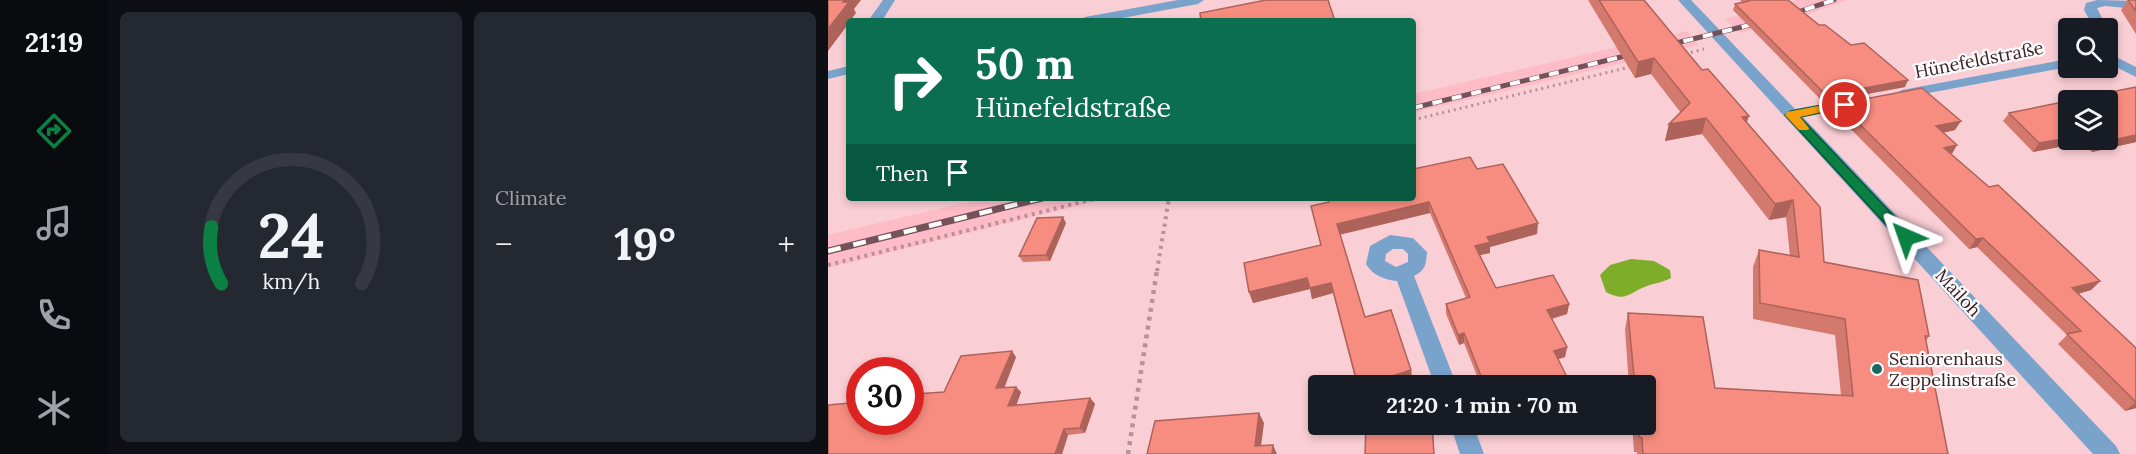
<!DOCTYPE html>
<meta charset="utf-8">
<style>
:root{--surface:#171b24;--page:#242831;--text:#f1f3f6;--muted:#9ea1a6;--line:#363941;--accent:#0b8043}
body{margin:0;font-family:Lora,serif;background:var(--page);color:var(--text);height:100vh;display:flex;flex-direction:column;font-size:22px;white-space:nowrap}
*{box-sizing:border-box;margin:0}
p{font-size:20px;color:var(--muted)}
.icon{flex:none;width:33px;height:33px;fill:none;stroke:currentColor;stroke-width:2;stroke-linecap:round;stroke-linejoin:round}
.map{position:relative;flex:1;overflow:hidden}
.details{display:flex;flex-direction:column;gap:12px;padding:12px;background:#0d0f14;width:720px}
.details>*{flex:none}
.top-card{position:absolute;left:18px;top:18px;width:570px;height:183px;border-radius:6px;box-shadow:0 3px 9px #0003;background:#0b6e4f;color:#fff;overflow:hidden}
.fabs{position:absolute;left:1230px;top:18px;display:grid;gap:12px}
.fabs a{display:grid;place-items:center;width:60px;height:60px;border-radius:6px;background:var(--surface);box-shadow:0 3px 9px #0003;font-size:30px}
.speed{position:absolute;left:18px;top:357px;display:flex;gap:12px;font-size:30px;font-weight:700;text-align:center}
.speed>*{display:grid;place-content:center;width:78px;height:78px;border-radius:50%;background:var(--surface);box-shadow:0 3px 9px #0003;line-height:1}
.speed .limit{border:9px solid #d22;background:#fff;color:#111}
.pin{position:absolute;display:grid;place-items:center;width:51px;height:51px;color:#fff;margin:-26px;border:3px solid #fff;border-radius:50%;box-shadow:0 2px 6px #0007}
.me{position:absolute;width:66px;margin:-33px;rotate:317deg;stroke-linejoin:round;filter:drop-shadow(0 0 4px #0008)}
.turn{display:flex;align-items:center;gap:21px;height:126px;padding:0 30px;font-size:27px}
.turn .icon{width:78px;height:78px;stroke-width:2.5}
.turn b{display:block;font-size:42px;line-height:51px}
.then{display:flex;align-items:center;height:57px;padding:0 30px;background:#0003;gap:12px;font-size:22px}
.big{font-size:45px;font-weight:800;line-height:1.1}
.details .card{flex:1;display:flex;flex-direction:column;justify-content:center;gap:9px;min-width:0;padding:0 21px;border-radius:9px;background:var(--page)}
.details .dial{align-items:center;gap:0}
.dial svg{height:156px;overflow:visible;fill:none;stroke:var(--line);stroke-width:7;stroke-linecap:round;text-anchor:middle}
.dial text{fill:var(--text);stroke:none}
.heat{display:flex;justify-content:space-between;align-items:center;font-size:33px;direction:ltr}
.details .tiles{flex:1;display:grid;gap:12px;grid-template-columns:repeat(2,1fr)}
.trip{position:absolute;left:480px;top:375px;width:348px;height:60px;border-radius:6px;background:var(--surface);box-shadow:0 3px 9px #0003;font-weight:800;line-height:60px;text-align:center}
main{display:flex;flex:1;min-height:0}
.dock{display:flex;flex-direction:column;width:108px;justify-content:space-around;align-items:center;background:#090b0e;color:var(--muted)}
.dock .icon{width:42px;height:42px}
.dock .active{color:var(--accent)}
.dock b{font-size:27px;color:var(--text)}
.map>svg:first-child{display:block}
.built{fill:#fdbcc7}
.water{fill:#7eae29}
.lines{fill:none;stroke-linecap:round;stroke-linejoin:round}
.path-far2{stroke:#b79197;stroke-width:3;stroke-dasharray:2 4;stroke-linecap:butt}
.path-far1{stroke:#b79197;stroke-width:4;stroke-dasharray:3 4.5;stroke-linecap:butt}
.path{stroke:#b79197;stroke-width:4.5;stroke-dasharray:4 5;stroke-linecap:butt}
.street{fill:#7aa3cb;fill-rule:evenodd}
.rail-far1-casing{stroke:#735359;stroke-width:5}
.rail-casing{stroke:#735359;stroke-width:7}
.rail-far1{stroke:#fcfcfc;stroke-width:4;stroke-dasharray:10;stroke-linecap:butt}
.rail{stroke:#fcfcfc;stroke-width:4.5;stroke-dasharray:13;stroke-linecap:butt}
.wall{fill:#d4796e}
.shaded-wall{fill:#ad635a}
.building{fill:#f78d80;stroke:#ad635a;stroke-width:1.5}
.route{fill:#0b8043;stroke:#07532c;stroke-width:1.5}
.slow{fill:#f59e0b}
.poi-dot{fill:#1b6762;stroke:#fcfcfc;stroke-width:2}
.labels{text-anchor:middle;stroke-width:4.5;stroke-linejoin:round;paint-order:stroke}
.street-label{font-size:18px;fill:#3c2126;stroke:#fcfcfc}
.poi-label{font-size:18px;fill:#3c2126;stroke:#fcfcfc;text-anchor:start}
</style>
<main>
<nav class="dock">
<b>21:19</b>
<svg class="icon active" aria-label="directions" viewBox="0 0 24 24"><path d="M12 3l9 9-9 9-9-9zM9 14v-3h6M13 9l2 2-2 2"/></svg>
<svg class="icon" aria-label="music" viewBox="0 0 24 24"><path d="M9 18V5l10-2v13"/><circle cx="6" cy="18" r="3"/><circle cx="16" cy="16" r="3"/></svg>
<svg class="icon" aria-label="phone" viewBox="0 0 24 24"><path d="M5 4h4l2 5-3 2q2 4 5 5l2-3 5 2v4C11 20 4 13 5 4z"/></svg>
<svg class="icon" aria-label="climate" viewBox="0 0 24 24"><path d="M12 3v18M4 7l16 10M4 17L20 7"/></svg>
</nav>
<section class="details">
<div class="tiles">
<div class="card dial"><svg viewBox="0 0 100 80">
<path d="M14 69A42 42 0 1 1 86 69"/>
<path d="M14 69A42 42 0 0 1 9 40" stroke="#0b8043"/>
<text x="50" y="56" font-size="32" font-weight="700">24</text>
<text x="50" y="72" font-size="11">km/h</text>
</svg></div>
<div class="card"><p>Climate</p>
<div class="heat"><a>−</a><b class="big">19°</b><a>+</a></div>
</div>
</div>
</section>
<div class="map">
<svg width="1308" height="454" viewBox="0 0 1308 454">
<rect width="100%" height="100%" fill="#faced5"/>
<!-- built -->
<path class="built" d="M 970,0 L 1019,0 L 970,18 L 912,33 L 897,19 Z
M 859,31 L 870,45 L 585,113 L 585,94 Z
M 157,198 L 276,199 L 0,268 L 0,235 Z"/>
<!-- water -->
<path class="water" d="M 803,259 L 826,261 L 842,270 L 843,278 C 836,282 827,283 819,286 C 801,292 799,303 778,292 L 772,275 L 782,265 Z"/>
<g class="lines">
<!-- path-far2 -->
<path class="path-far2" d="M 857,54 L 876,49
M 585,120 L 806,66"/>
<!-- path-far1 -->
<path class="path-far1" d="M 0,265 L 270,198
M 329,271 L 341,198"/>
<!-- path -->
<path class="path" d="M 300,454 L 329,270"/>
<!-- street -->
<path class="street" d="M 55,0 L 67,0 L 54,21 L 40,21 Z
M 350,0 L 376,0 L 370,4 L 278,21 L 250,21 L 257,17 Z
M 850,0 L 863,0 L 967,109 L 1032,97 L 1037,99 L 1040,102 L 1037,105 L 975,117 L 1288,446 L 1292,454 L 1265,454 Z
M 1269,0 L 1308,1 L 1308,9 L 1277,6 L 1269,8 L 1279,28 L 1266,28 L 1256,10 L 1258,3 Z
M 1280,53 L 1308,67 L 1308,77 L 1280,63 Z
M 1240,59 L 1240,67 L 1074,98 L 1067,94 L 1074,90 Z
M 21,66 L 21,74 L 0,79 L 0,71 Z
M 562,235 L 585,238 L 599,252 C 598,264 598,270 586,276 L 629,386 L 607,386 L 569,281 C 557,280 544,275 538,264 L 542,246 ZM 565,249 L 575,249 L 580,254 L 580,262 L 568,267 L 557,261 L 558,254 Z
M 622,424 L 645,424 L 656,454 L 632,454 Z"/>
<!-- rail-far1 casing -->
<g class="rail-far1-casing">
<path id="rail-far1" d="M 958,16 L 1006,0
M 836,46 L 938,21
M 585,108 L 809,53"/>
</g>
<!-- rail casing -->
<g class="rail-casing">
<path id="rail" d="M 0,251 L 214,198"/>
</g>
<!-- rail-far1 -->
<use href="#rail-far1" class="rail-far1"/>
<!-- rail -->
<use href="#rail" class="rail"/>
</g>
<!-- wall -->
<path class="wall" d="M 760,0 L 816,0 L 874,70 L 992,207 L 996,262 L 1101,336 L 1098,341 L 1120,454 L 809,454 L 809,452 L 806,452 L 804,424 L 818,424 L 818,386 L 801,386 L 797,329 L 800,313 L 887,388 L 1013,395 L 1007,335 L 925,319 L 925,267 L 931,250 L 962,256 L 958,217 L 941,220 L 874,134 L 837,141 L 841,124 L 853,113 L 823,74 L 807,78 Z
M 912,0 L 960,0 L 991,25 L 1023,45 L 1077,87 L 995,102 L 905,10 L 907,4 L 915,3 Z
M 1300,0 L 1308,0 L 1308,34 L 1293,10 Z
M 1011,104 L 1127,130 L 1115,133 L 1123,154 L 1272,281 L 1263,290 L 1250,294 L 1308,348 L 1308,408 L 1297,411 L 1230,344 L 1239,335 L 1149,247 L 1141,249 L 1007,113 Z
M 1181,113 L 1240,140 L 1280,140 L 1308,142 L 1264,152 L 1252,143 L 1205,152 L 1175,121 Z
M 649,169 L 709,234 L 662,247 L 662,253 L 652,255 L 668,288 L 741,304 L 739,314 L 724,319 L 739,347 L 737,357 L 730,359 L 739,386 L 653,386 L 636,343 L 631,345 L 618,314 L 618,304 L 638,298 L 602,213 L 512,234 L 537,317 L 583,370 L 584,380 L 566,386 L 529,386 L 505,293 L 484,299 L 482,289 L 425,303 L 421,292 L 493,245 L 500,202 L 498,198 L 585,198 Z
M 238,223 L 222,261 L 195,262 L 191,256 Z
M 188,357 L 176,387 L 188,387 L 193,392 L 188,405 L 262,398 L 267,404 L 257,433 L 240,435 L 234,454 L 0,454 L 32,422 L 116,392 Z
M 531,424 L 605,424 L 606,454 L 537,454 L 538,429 L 532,429 Z"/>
<!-- shaded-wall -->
<path class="shaded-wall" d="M 17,0 L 33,0 L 26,9 L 28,13 L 22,21 L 21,21 L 21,23 L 0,51 L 0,29 Z
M 826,58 L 823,74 L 807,78 L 810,62 Z
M 1080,80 L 1077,87 L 995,102 L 998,95 Z
M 921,116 L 915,133 L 914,117 Z
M 878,118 L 874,134 L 837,141 L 841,124 Z
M 1133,121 L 1127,130 L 1102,135 L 1108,126 Z
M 1308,135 L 1308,142 L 1264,152 L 1271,143 Z
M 1240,138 L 1240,140 L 1255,140 L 1252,143 L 1205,152 L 1211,143 Z
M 1129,145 L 1124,154 L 1116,148 Z
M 965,200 L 958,217 L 941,220 L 947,204 Z
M 601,202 L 602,213 L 511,235 L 509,224 Z
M 235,217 L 238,223 L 222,261 L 218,255 Z
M 710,223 L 709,234 L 662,247 L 662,253 L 647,256 L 647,246 L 659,237 Z
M 1155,238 L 1149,247 L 1141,249 L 1148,239 Z
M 479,278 L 503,283 L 505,293 L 484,299 L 482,289 L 425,303 L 421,292 Z
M 1272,281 L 1263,290 L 1235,298 L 1244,288 Z
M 741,304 L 739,314 L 718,320 L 719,310 Z
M 636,333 L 636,343 L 631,345 L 630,335 Z
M 739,347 L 737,357 L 724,361 L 726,351 Z
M 184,351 L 188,357 L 174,394 L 168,388 Z
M 583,370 L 584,380 L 564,386 L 564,376 Z
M 740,379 L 739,386 L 720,386 Z
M 188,387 L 193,392 L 186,412 L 180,406 Z
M 262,398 L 267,404 L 257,433 L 252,428 Z
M 1308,402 L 1308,408 L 1297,411 Z
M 431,413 L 436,423 L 432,454 L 427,446 Z
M 236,429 L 240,435 L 234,454 L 227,454 Z
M 445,445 L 449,454 L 444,454 Z"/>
<!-- building -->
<path class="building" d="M 0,0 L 17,0 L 15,2 L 21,2 L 0,29 Z
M 438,0 L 500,0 L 507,21 L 373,21 L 372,13 Z
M 771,0 L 816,0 L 874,70 L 880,69 L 921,116 L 914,117 L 992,207 L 996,262 L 1090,280 L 1101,336 L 1097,336 L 1120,454 L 815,454 L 814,438 L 811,437 L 810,424 L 818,424 L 818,386 L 807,386 L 800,313 L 875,317 L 887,388 L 1025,396 L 1017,319 L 932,303 L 931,250 L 971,257 L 965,200 L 947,204 L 878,118 L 841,124 L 862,103 L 826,58 L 810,62 Z
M 920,0 L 960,0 L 991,25 L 997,25 L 1023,45 L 1036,43 L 1080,80 L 998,95 L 907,4 L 921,1 Z
M 1300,0 L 1308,0 L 1308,11 Z
M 1308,87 L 1308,135 L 1271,143 L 1266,140 L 1280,140 L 1280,100 L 1242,100 Z
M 1094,88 L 1133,121 L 1108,126 L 1129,145 L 1116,148 L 1161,187 L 1170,185 L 1272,281 L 1244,288 L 1308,348 L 1308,402 L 1239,334 L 1253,331 L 1155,238 L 1148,239 L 1011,104 Z
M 1240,101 L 1240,138 L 1211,143 L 1181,113 Z
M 642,157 L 649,169 L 675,164 L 710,223 L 659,237 L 662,242 L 647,246 L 668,288 L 725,275 L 741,304 L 719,310 L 739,347 L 726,351 L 740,379 L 720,386 L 657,386 L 636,333 L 630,335 L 618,304 L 642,297 L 601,202 L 509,224 L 537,317 L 563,310 L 583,370 L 564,376 L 564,386 L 530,386 L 503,283 L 482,288 L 479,278 L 421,292 L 416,263 L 493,245 L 483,206 L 501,202 L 499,198 L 585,198 L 585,169 Z
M 235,217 L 218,255 L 191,256 L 209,218 Z
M 184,351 L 168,388 L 188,387 L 180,406 L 262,398 L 252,428 L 236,429 L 227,454 L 0,454 L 0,405 L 32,402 L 32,422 L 82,422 L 82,398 L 85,398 L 87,394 L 116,392 L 133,356 Z
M 431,413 L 427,446 L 445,445 L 444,454 L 319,454 L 327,421 Z
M 538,424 L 604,424 L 606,454 L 537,454 Z"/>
<!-- route -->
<path class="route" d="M 1017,101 L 1021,102 L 1021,107 L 972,117 L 1083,234 L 1085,237 L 1083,241 L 1073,241 L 957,115 L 963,111 Z"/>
<!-- slow -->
<path class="slow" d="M 990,106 L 995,110 L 994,112 L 972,117 L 981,128 L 980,130 L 971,130 L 957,115 L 959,112 Z"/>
<!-- markers -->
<circle class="poi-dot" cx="1049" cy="369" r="6"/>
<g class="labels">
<!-- street labels -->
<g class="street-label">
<text transform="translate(1151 60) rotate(-11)" y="6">Hünefeldstraße</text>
<text transform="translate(1130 293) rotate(47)" y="6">Mailoh</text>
</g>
<!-- poi labels -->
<g class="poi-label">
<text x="1061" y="365">Seniorenhaus<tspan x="1061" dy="21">Zeppelinstraße</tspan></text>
</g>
</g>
</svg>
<div class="fabs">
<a><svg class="icon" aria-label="search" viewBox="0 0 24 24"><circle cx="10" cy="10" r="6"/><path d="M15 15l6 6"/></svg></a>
<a><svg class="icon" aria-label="layers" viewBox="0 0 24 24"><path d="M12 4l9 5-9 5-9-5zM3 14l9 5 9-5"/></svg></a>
</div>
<div class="speed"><div class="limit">30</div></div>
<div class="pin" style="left:1017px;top:105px;background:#d93025"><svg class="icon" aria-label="arrive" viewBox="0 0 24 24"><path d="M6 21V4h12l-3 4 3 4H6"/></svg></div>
<svg class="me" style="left:1078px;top:237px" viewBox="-20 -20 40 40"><path d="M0-17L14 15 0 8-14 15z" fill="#0b8043" stroke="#fff" stroke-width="4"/></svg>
<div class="trip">21:20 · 1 min · 70 m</div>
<div class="top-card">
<div class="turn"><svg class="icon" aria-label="right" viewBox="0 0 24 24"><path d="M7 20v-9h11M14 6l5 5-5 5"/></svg><div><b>50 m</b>Hünefeldstraße</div></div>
<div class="then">Then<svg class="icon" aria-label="arrive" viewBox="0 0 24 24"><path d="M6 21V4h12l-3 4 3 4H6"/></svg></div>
</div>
</div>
</main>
